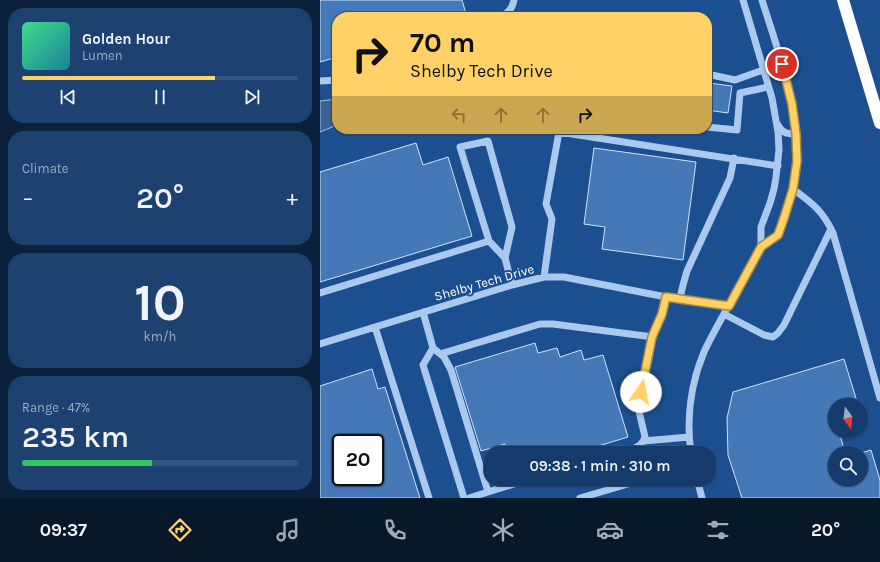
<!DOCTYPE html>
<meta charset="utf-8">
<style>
:root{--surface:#143b6b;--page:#1d4271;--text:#f1f3f6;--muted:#9dadc1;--line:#33557e;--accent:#ffd166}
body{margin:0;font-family:Karla,sans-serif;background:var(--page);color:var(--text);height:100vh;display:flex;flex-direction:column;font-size:15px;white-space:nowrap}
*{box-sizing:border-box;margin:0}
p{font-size:13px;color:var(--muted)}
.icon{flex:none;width:22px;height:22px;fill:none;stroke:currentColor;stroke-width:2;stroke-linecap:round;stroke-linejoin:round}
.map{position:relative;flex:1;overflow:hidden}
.details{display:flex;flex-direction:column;gap:8px;padding:8px;background:#0b203b;width:320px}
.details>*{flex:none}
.top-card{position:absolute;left:12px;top:12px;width:380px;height:122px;border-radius:16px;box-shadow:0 1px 3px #0004,0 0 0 1px var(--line);background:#ffd166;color:#111;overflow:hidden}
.needle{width:26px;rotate:165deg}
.controls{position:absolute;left:508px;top:398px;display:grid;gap:8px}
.controls a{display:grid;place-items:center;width:40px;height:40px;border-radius:50%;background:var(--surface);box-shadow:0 1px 3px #0004,0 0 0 1px var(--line);font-size:20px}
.speed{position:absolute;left:12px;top:434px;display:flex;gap:8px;font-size:20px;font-weight:700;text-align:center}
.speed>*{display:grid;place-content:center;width:52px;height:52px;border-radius:50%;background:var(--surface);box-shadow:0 1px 3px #0004,0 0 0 1px var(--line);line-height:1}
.speed .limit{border:2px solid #111;border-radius:6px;background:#fff;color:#111}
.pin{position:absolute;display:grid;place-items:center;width:34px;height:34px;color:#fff;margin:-17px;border:2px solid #fff;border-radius:50%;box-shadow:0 1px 4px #0007}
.me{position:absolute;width:44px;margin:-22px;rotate:12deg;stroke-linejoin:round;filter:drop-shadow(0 0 3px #0008)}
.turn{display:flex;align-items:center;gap:14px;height:84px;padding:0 12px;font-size:18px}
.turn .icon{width:52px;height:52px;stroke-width:2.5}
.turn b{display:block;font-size:28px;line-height:34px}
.lanes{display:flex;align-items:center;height:38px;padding:0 12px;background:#0003;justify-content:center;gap:20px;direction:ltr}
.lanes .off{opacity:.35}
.big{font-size:30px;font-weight:600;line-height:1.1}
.details .card{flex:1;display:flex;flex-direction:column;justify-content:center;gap:6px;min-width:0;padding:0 14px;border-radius:16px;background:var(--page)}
.details .dial{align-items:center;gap:0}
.dial b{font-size:52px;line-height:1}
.song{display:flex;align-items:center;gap:12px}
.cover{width:48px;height:48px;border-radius:6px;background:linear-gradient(135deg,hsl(150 70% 55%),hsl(190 70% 35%))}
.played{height:4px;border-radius:2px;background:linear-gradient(90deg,var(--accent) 70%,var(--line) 70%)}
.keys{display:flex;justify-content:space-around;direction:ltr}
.heat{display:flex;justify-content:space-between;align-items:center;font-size:22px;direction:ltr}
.charge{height:6px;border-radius:3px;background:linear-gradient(90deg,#34c759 47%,var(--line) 0)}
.trip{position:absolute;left:164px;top:446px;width:232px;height:40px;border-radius:16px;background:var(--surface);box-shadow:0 1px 3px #0004,0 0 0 1px var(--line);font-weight:600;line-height:40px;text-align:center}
.dock{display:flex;height:64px;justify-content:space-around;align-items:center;background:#08182b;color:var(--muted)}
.dock .icon{width:28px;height:28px}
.dock .active{color:var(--accent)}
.dock b{font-size:18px;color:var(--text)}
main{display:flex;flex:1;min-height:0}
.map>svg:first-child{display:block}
.water{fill:#3c6290;stroke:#9cc4f0}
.building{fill:#4478b7;stroke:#cfe3fa;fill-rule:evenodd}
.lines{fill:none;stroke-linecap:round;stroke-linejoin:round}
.minor{stroke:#a9c9ee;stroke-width:7}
.highway{stroke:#fff;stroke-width:12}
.route-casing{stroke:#a68842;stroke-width:10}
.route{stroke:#ffd166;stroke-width:7}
.labels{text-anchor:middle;stroke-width:4;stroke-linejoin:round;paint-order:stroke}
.street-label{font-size:13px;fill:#fff;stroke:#1b4f8f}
</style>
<main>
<section class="details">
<div class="card">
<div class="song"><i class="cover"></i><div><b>Golden Hour</b><p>Lumen</p></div></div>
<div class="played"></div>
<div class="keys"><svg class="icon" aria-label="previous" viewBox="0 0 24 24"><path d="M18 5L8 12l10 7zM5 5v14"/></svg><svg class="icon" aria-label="pause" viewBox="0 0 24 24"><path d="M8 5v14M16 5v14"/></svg><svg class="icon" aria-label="next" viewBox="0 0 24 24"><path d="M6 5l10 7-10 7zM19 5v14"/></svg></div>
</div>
<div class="card"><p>Climate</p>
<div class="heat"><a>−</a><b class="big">20°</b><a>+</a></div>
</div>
<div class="card dial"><b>10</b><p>km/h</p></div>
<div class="card"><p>Range · 47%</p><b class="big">235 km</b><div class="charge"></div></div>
</section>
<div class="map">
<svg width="560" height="498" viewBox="0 0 560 498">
<rect width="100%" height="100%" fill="#1b4f8f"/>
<!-- water -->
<path class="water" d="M 17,99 L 17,125 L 0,132 L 0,101 Z"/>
<!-- building -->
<path class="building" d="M 0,0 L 142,0 L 147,17 L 17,17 L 17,57 L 0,62 Z
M 389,83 L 412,86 L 408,113 L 387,110 L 387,87 L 388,87 Z
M 96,143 L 103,165 L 128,157 L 152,236 L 0,282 L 0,172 Z
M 274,148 L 376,162 L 363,260 L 282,249 L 285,227 L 264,224 Z
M 215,343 L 218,353 L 237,348 L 240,357 L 261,350 L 264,360 L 283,355 L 308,437 L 255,453 L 188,453 L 185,444 L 161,451 L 135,367 Z
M 524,359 L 538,405 L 515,405 L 515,431 L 519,431 L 525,453 L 515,453 L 515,479 L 541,479 L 541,453 L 551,450 L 560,480 L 560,498 L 422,498 L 408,455 L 407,418 L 413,392 Z
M 52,369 L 58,389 L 65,387 L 100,498 L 0,498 L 0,386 ZM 21,443 L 55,443 L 55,477 L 21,477 Z"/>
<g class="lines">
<!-- minor -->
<path class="minor" d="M 423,0 L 452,98 L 458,132 L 459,150 L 456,177 L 454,189 L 450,203 L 441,227 L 441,247
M 178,17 C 187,14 192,10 194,0
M 387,74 L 415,80 L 443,70
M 0,81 L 17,80
M 458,125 C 462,133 467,134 476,134
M 387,127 L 417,130 L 420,93 L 448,87
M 473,189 C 492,203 503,211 513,233 L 560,398
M 185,258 L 192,227 L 168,141 L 140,147 L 169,241 L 185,258 L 192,285
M 224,277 L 232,219 L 226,204 L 239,132 L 458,166
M 0,293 L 169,241
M 360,298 L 363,285 L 367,271 L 410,178 L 414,158
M 103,312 L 113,348 L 124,357 L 131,370 L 168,492 L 149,498
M 404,314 L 444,335 L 453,337 L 458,333 L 464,325 L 511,229
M 55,327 L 109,498
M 0,344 L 192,285 L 224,277 L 244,277 L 346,297 L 409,306
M 113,348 L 103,365 L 144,498
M 120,354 L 220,324 L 233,324 L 333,337
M 324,441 L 369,437
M 298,453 C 309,450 321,449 325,437 L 318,407 L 333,337 L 342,314 L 346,297
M 371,453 C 366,419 371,383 384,352 C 393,333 404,314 414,296 C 420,285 426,275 432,264 C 435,259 437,253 441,248 C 445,243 453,240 457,235 C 459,233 460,229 461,227 C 466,215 470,202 473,189 C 487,125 461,61 442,0
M 377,479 L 382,498
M 168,492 L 210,479
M 260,498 L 325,479"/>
<!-- highway -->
<path class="highway" d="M 523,0 L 560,123"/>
</g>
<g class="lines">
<!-- route casing -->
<g class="route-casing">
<path id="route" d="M 321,392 L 332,337 L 342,314 L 346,297 L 409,306 L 441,247 L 458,235 L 464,218 L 473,189 L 477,161 L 476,134 L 472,104 L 462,64"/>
</g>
<!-- route -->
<use href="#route" class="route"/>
</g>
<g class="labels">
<!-- street labels -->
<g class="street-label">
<text transform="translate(164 282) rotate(-16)" y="5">Shelby Tech Drive</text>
</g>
</g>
</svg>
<div class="controls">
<a><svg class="needle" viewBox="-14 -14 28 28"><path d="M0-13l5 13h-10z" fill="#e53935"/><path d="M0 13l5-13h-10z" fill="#9dadc1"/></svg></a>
<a><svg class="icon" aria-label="search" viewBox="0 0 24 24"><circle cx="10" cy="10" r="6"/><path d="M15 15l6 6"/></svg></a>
</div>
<div class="speed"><div class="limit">20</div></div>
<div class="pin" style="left:462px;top:64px;background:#d93025"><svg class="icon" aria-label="arrive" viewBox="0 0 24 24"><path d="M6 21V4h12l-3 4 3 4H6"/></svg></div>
<svg class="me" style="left:321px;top:392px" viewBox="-20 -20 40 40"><circle r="19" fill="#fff"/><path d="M0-13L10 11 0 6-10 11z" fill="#ffd166"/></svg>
<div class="trip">09:38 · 1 min · 310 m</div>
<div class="top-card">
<div class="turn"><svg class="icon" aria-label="right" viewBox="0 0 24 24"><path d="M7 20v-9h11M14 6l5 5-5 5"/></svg><div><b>70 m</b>Shelby Tech Drive</div></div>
<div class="lanes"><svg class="icon off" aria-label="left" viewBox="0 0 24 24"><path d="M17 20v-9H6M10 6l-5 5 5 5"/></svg><svg class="icon off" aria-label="ahead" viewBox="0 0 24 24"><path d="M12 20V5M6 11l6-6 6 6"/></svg><svg class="icon off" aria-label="ahead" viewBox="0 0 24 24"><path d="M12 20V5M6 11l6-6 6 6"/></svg><svg class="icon" aria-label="right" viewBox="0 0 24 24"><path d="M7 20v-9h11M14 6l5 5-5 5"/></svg></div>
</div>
</div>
</main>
<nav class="dock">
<b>09:37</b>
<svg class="icon active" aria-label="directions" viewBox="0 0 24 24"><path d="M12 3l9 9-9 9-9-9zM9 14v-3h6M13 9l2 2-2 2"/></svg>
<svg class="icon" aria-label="music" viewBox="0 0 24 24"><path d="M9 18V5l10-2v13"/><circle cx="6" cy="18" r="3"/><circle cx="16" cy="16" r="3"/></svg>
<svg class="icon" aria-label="phone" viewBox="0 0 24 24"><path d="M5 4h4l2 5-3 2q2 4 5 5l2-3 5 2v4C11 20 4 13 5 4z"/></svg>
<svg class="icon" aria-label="climate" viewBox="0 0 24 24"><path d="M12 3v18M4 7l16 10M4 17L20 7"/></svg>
<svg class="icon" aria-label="car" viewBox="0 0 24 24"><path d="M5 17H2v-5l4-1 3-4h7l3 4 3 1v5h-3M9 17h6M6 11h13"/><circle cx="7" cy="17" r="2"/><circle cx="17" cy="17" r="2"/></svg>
<svg class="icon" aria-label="filters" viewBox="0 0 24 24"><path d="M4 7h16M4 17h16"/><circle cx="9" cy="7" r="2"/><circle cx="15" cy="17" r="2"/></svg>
<b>20°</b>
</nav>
